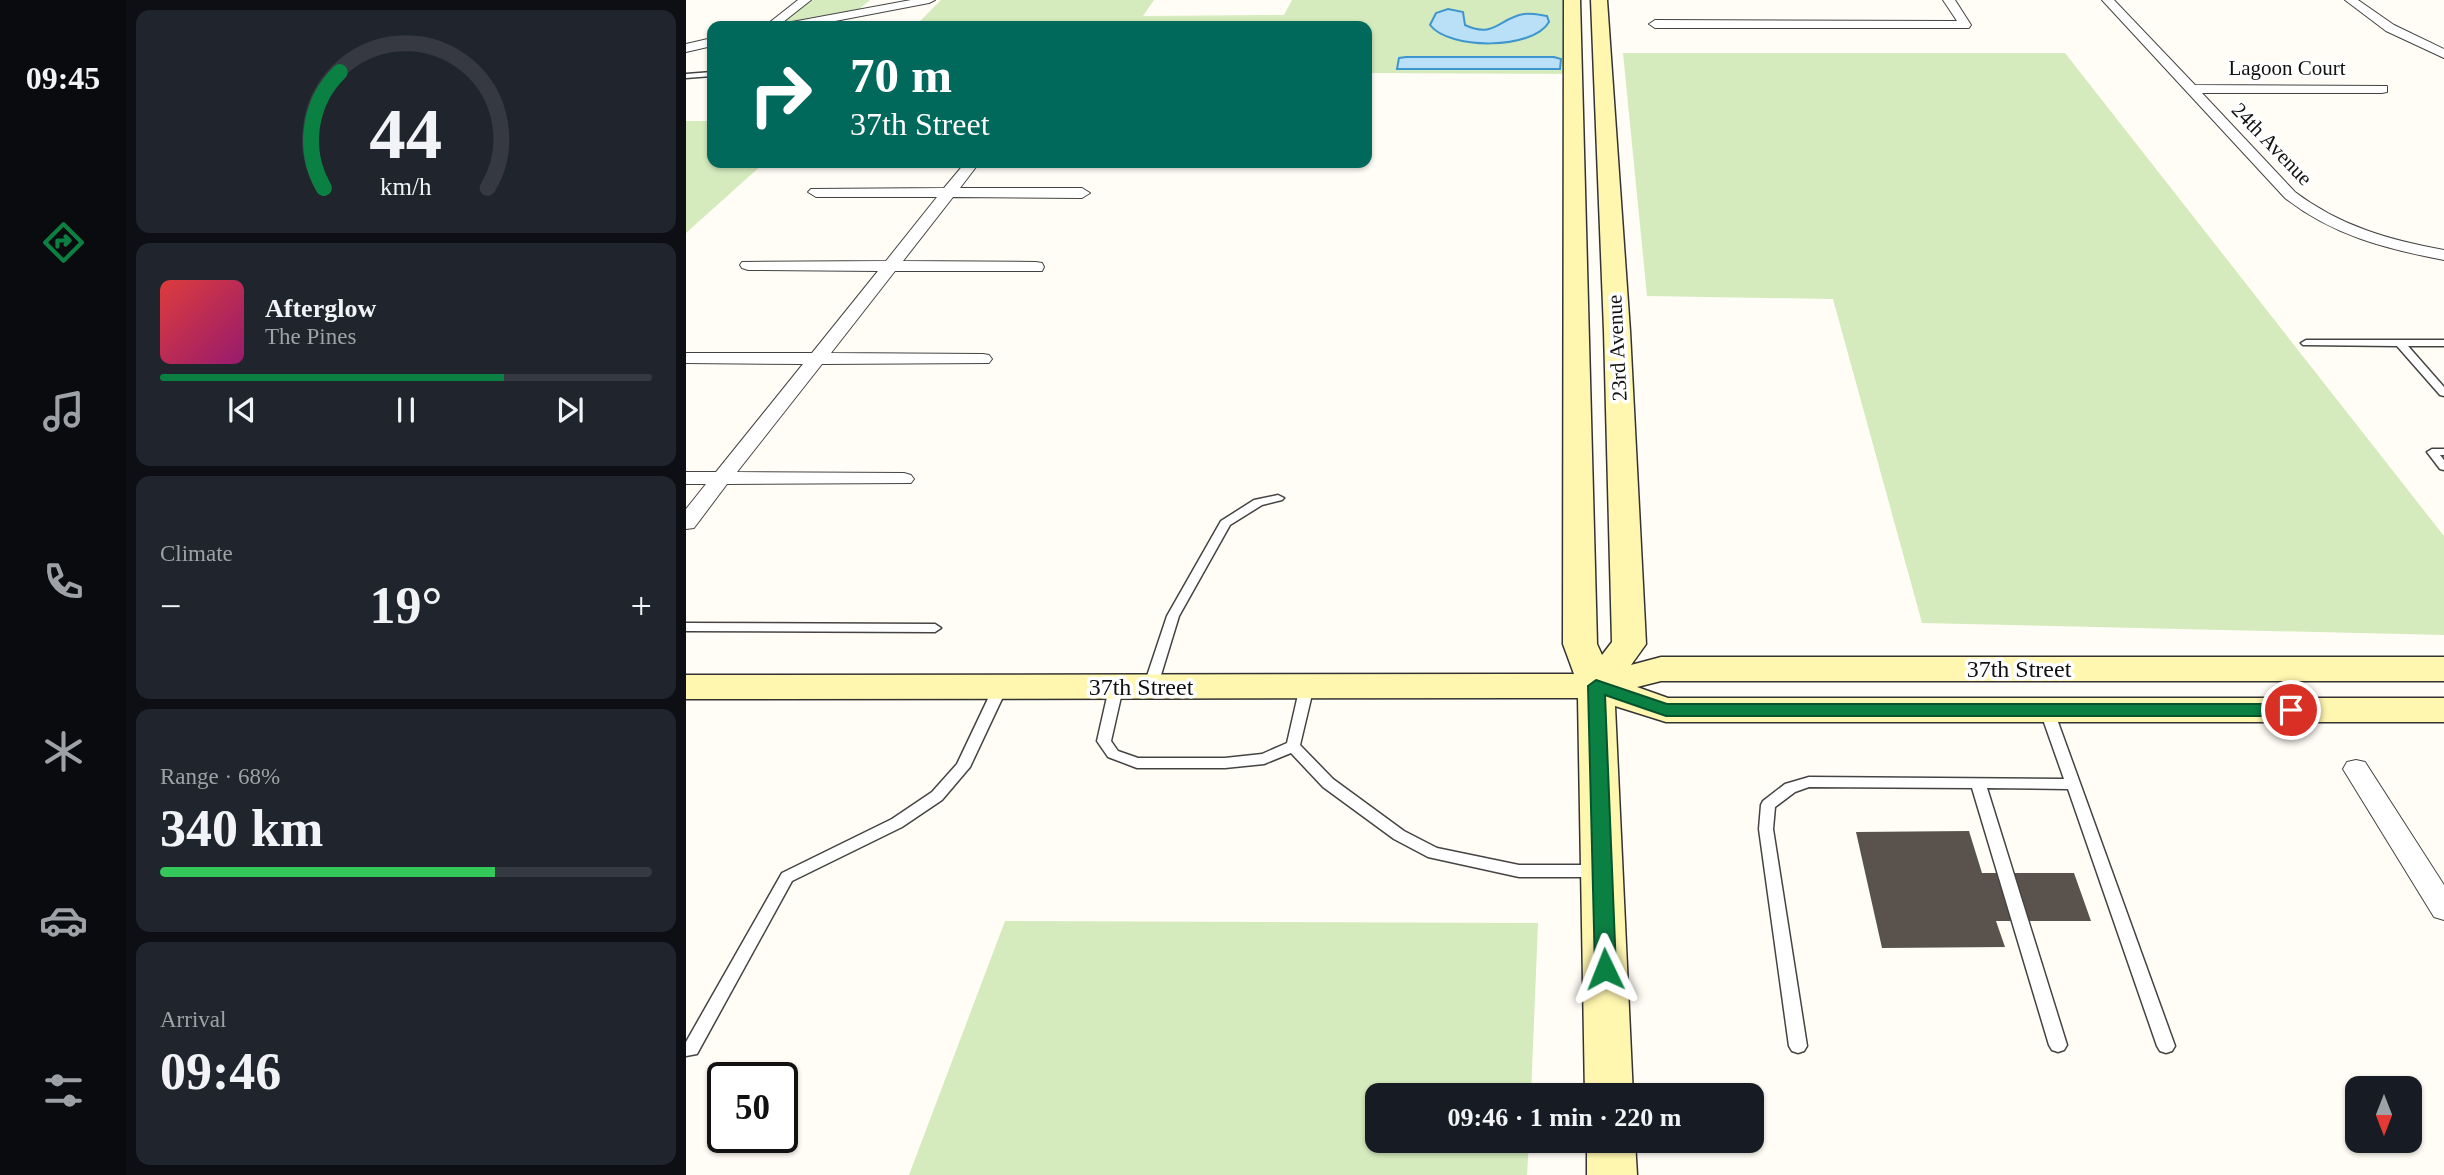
<!DOCTYPE html>
<meta charset="utf-8">
<style>
:root{--surface:#171b24;--page:#20242c;--text:#f1f3f6;--muted:#9ea1a6;--line:#363941;--accent:#0b8043}
body{margin:0;font-family:Georgia,serif;background:var(--page);color:var(--text);height:100vh;display:flex;flex-direction:column;font-size:26px;white-space:nowrap}
*{box-sizing:border-box;margin:0}
p{font-size:23px;color:var(--muted)}
.icon{flex:none;width:38px;height:38px;fill:none;stroke:currentColor;stroke-width:2;stroke-linecap:round;stroke-linejoin:round}
.map{position:relative;flex:1;overflow:hidden}
.side{display:flex;flex-direction:column;gap:10px;padding:10px;background:#0d0f14;width:560px}
.side>*{flex:none}
.hud{position:absolute;left:21px;top:21px;width:665px;height:147px;border-radius:14px;box-shadow:0 2px 5px #0004;background:#00695c;color:#fff;overflow:hidden}
.needle{width:46px;rotate:180deg}
.fabs{position:absolute;left:1659px;top:1076px;display:grid;gap:14px}
.fabs a{display:grid;place-items:center;width:77px;height:77px;border-radius:14px;background:var(--surface);box-shadow:0 2px 5px #0004;font-size:35px}
.speed{position:absolute;left:21px;top:1062px;display:flex;gap:14px;font-size:35px;font-weight:700;text-align:center}
.speed>*{display:grid;place-content:center;width:91px;height:91px;border-radius:50%;background:var(--surface);box-shadow:0 2px 5px #0004;line-height:1}
.speed .limit{border:4px solid #111;border-radius:10px;background:#fff;color:#111}
.pin{position:absolute;display:grid;place-items:center;width:60px;height:60px;color:#fff;margin:-30px;border:4px solid #fff;border-radius:50%;box-shadow:0 2px 7px #0007}
.me{position:absolute;width:77px;margin:-38px;rotate:358deg;stroke-linejoin:round;filter:drop-shadow(0 0 5px #0008)}
.turn{display:flex;align-items:center;gap:24px;height:147px;padding:0 28px;font-size:32px}
.turn .icon{width:91px;height:91px;stroke-width:2.5}
.turn b{display:block;font-size:49px;line-height:60px}
.big{font-size:52px;font-weight:700;line-height:1.1}
.side .card{flex:1;display:flex;flex-direction:column;justify-content:center;gap:10px;min-width:0;padding:0 24px;border-radius:14px;background:var(--page)}
.side .dial{align-items:center;gap:0}
.dial svg{height:182px;overflow:visible;fill:none;stroke:var(--line);stroke-width:7;stroke-linecap:round;text-anchor:middle}
.dial text{fill:var(--text);stroke:none}
.song{display:flex;align-items:center;gap:21px}
.cover{width:84px;height:84px;border-radius:10px;background:linear-gradient(135deg,hsl(0 70% 55%),hsl(320 70% 35%))}
.played{height:7px;border-radius:4px;background:linear-gradient(90deg,var(--accent) 70%,var(--line) 70%)}
.keys{display:flex;justify-content:space-around;direction:ltr}
.heat{display:flex;justify-content:space-between;align-items:center;font-size:38px;direction:ltr}
.charge{height:10px;border-radius:5px;background:linear-gradient(90deg,#34c759 68%,var(--line) 0)}
.trip{position:absolute;left:679px;top:1083px;width:399px;height:70px;border-radius:14px;background:var(--surface);box-shadow:0 2px 5px #0004;font-weight:700;line-height:70px;text-align:center}
main{display:flex;flex:1;min-height:0}
.tab-bar{display:flex;flex-direction:column;width:126px;justify-content:space-around;align-items:center;background:#090b0e;color:var(--muted)}
.tab-bar .icon{width:49px;height:49px}
.tab-bar .selected{color:var(--accent)}
.tab-bar b{font-size:32px;color:var(--text)}
.map>svg:first-child{display:block}
.green{fill:#d5ebbd}
.water{fill:#b9e0f7;stroke:#3f96cf;stroke-width:2}
.building{fill:#5a524d}
.lines{fill:none;stroke-linecap:round;stroke-linejoin:round}
.lane-casing{stroke:#444;stroke-width:3}
.street-casing{stroke:#444;stroke-width:2}
.secondary-casing{stroke:#333;stroke-width:3}
.lane{fill:#fff;fill-rule:evenodd}
.street{fill:#fff;fill-rule:evenodd}
.secondary{fill:#fff6b0;fill-rule:evenodd}
.route{fill:#0b8043;stroke:#07532c;stroke-width:2}
.labels{text-anchor:middle;stroke-width:7;stroke-linejoin:round;paint-order:stroke}
.far-street-label{font-size:21px;fill:#111;stroke:#fff}
.street-label{font-size:24px;fill:#111;stroke:#fff}
</style>
<main>
<nav class="tab-bar">
<b>09:45</b>
<svg class="icon selected" aria-label="directions" viewBox="0 0 24 24"><path d="M12 3l9 9-9 9-9-9zM9 14v-3h6M13 9l2 2-2 2"/></svg>
<svg class="icon" aria-label="music" viewBox="0 0 24 24"><path d="M9 18V5l10-2v13"/><circle cx="6" cy="18" r="3"/><circle cx="16" cy="16" r="3"/></svg>
<svg class="icon" aria-label="phone" viewBox="0 0 24 24"><path d="M5 4h4l2 5-3 2q2 4 5 5l2-3 5 2v4C11 20 4 13 5 4z"/></svg>
<svg class="icon" aria-label="climate" viewBox="0 0 24 24"><path d="M12 3v18M4 7l16 10M4 17L20 7"/></svg>
<svg class="icon" aria-label="car" viewBox="0 0 24 24"><path d="M5 17H2v-5l4-1 3-4h7l3 4 3 1v5h-3M9 17h6M6 11h13"/><circle cx="7" cy="17" r="2"/><circle cx="17" cy="17" r="2"/></svg>
<svg class="icon" aria-label="filters" viewBox="0 0 24 24"><path d="M4 7h16M4 17h16"/><circle cx="9" cy="7" r="2"/><circle cx="15" cy="17" r="2"/></svg>
</nav>
<section class="side">
<div class="card dial"><svg viewBox="0 0 100 80">
<path d="M14 69A42 42 0 1 1 86 69"/>
<path d="M14 69A42 42 0 0 1 21 18" stroke="#0b8043"/>
<text x="50" y="56" font-size="32" font-weight="700">44</text>
<text x="50" y="72" font-size="11">km/h</text>
</svg></div>
<div class="card">
<div class="song"><i class="cover"></i><div><b>Afterglow</b><p>The Pines</p></div></div>
<div class="played"></div>
<div class="keys"><svg class="icon" aria-label="previous" viewBox="0 0 24 24"><path d="M18 5L8 12l10 7zM5 5v14"/></svg><svg class="icon" aria-label="pause" viewBox="0 0 24 24"><path d="M8 5v14M16 5v14"/></svg><svg class="icon" aria-label="next" viewBox="0 0 24 24"><path d="M6 5l10 7-10 7zM19 5v14"/></svg></div>
</div>
<div class="card"><p>Climate</p>
<div class="heat"><a>−</a><b class="big">19°</b><a>+</a></div>
</div>
<div class="card"><p>Range · 68%</p><b class="big">340 km</b><div class="charge"></div></div>
<div class="card"><p>Arrival</p><b class="big">09:46</b></div>
</section>
<div class="map">
<svg width="1758" height="1175" viewBox="0 0 1758 1175">
<rect width="100%" height="100%" fill="#fffdf5"/>
<!-- green -->
<path class="green" d="M 127,0 L 184,0 L 171,11 L 90,26 Z
M 255,0 L 468,0 L 457,16 L 598,15 L 606,0 L 886,0 L 888,74 L 681,73 L 681,26 L 229,26 Z
M 937,53 L 1379,53 L 1758,536 L 1758,635 L 1236,623 L 1147,299 L 961,296 Z
M 0,121 L 26,121 L 26,163 L 78,163 L 0,233 Z
M 319,921 L 852,923 L 845,1095 L 691,1096 L 691,1141 L 843,1141 L 841,1175 L 223,1175 Z"/>
<!-- water -->
<path class="water" d="M 762,9 L 777,12 L 779,25 C 808,39 813,18 838,14 C 846,13 854,15 861,16 L 863,22 C 847,50 763,50 744,25 L 750,13 Z
M 720,57 L 868,57 L 875,59 L 874,69 L 711,69 L 713,58 Z"/>
<!-- building -->
<path class="building" d="M 1283,831 L 1296,873 L 1388,873 L 1405,921 L 1310,921 L 1319,947 L 1196,948 L 1170,832 Z"/>
<g class="lines">
<!-- lane casing -->
<g class="lane-casing">
<path id="lane" d="M 26,72 L 26,76 L 0,78 L 0,74 Z
M 1620,340 L 1758,340 L 1758,346 L 1722,346 L 1758,387 L 1758,396 L 1754,395 L 1711,346 L 1617,345 L 1615,343 Z
M 1758,449 L 1758,455 L 1754,455 L 1758,460 L 1758,470 L 1754,469 L 1741,452 L 1746,449 Z
M 592,495 L 598,498 L 596,500 L 576,505 L 544,525 L 493,616 L 471,688 L 469,691 L 459,691 L 457,688 L 481,616 L 535,521 L 568,500 Z
M 0,623 L 249,624 L 255,628 L 249,632 L 0,631 Z
M 315,682 L 322,686 L 284,767 L 256,800 L 216,827 L 106,881 L 11,1054 L 0,1056 L 0,1042 L 96,873 L 206,819 L 246,792 L 271,764 L 308,686 Z
M 621,682 L 628,686 L 614,745 L 647,779 L 718,831 L 751,848 L 833,865 L 910,865 L 915,867 L 918,871 L 915,875 L 910,877 L 833,877 L 742,857 L 708,839 L 637,787 L 605,753 L 578,764 L 539,768 L 451,768 L 422,757 L 411,741 L 423,688 L 425,685 L 435,685 L 437,688 L 425,741 L 432,751 L 452,758 L 539,758 L 576,754 L 601,743 L 614,686 Z
M 1361,706 L 1366,708 L 1368,711 L 1489,1046 L 1486,1051 L 1480,1053 L 1474,1051 L 1471,1046 L 1382,789 L 1301,788 L 1381,1045 L 1378,1050 L 1372,1052 L 1366,1050 L 1363,1045 L 1286,788 L 1123,787 L 1109,792 L 1089,807 L 1087,829 L 1121,1046 L 1118,1051 L 1112,1053 L 1106,1051 L 1103,1046 L 1073,829 L 1075,805 L 1077,801 L 1099,784 L 1123,777 L 1378,779 L 1354,711 L 1356,708 Z"/>
</g>
<!-- street casing -->
<g class="street-casing">
<path id="street" d="M 112,0 L 125,0 L 92,26 L 79,26 Z
M 225,0 L 249,0 L 243,3 L 123,26 L 100,26 L 106,22 Z
M 1257,0 L 1269,0 L 1285,25 L 1283,28 L 969,28 L 963,24 L 969,20 L 1271,21 Z
M 1416,0 L 1428,0 L 1509,85 L 1701,86 L 1701,92 L 1696,93 L 1516,93 L 1609,192 C 1654,226 1703,240 1758,250 L 1758,260 C 1700,249 1646,235 1599,198 Z
M 1659,0 L 1672,0 L 1708,25 L 1758,49 L 1758,58 L 1700,31 Z
M 26,38 L 26,46 L 0,52 L 0,44 Z
M 279,163 L 293,163 L 274,188 L 396,188 L 404,193 L 396,198 L 267,197 L 217,261 L 350,262 L 356,263 L 358,267 L 356,271 L 209,271 L 145,353 L 297,354 L 303,355 L 306,359 L 303,363 L 136,364 L 51,472 L 218,473 L 225,475 L 228,479 L 225,483 L 41,484 L 8,528 L 0,529 L 0,509 L 20,484 L 0,484 L 0,472 L 30,472 L 117,364 L 0,363 L 0,353 L 126,353 L 192,271 L 62,270 L 56,268 L 54,265 L 56,262 L 200,261 L 251,197 L 130,197 L 122,192 L 125,189 L 258,188 Z
M 1670,760 L 1679,762 L 1758,885 L 1758,920 L 1748,917 L 1657,769 L 1661,762 Z"/>
</g>
<!-- secondary casing -->
<g class="secondary-casing">
<path id="secondary" d="M 878,0 L 894,0 L 911,644 L 916,655 L 926,642 L 918,331 L 905,0 L 921,0 L 944,331 L 960,644 L 945,665 L 975,657 L 1758,657 L 1758,681 L 975,681 L 951,687 L 982,698 L 1758,698 L 1758,722 L 980,722 L 929,706 L 947,1096 L 899,1096 L 892,698 L 0,699 L 0,675 L 888,674 L 877,644 Z
M 901,1141 L 949,1141 L 951,1175 L 901,1175 Z"/>
</g>
<!-- lane -->
<use href="#lane" class="lane"/>
<!-- street -->
<use href="#street" class="street"/>
<!-- secondary -->
<use href="#secondary" class="secondary"/>
</g>
<!-- route -->
<path class="route" d="M 910,680 L 981,704 L 1605,704 L 1614,710 L 1605,716 L 980,716 L 919,695 L 930,969 L 927,975 L 919,978 L 912,975 L 909,969 L 902,686 Z"/>
<g class="labels">
<!-- far-street labels -->
<g class="far-street-label">
<text x="1601" y="75">Lagoon Court</text>
<text transform="translate(1586 144) rotate(46)" y="7">24th Avenue</text>
<text transform="translate(931 348) rotate(-93)" y="7">23rd Avenue</text>
</g>
<!-- street labels -->
<g class="street-label">
<text x="1333" y="677">37th Street</text>
<text x="455" y="695">37th Street</text>
</g>
</g>
</svg>
<div class="fabs">
<a><svg class="needle" viewBox="-14 -14 28 28"><path d="M0-13l5 13h-10z" fill="#e53935"/><path d="M0 13l5-13h-10z" fill="#9ea1a6"/></svg></a>
</div>
<div class="speed"><div class="limit">50</div></div>
<div class="pin" style="left:1605px;top:710px;background:#d93025"><svg class="icon" aria-label="arrive" viewBox="0 0 24 24"><path d="M6 21V4h12l-3 4 3 4H6"/></svg></div>
<svg class="me" style="left:919px;top:969px" viewBox="-20 -20 40 40"><path d="M0-17L14 15 0 8-14 15z" fill="#0b8043" stroke="#fff" stroke-width="4"/></svg>
<div class="trip">09:46 · 1 min · 220 m</div>
<div class="hud">
<div class="turn"><svg class="icon" aria-label="right" viewBox="0 0 24 24"><path d="M7 20v-9h11M14 6l5 5-5 5"/></svg><div><b>70 m</b>37th Street</div></div>
</div>
</div>
</main>
